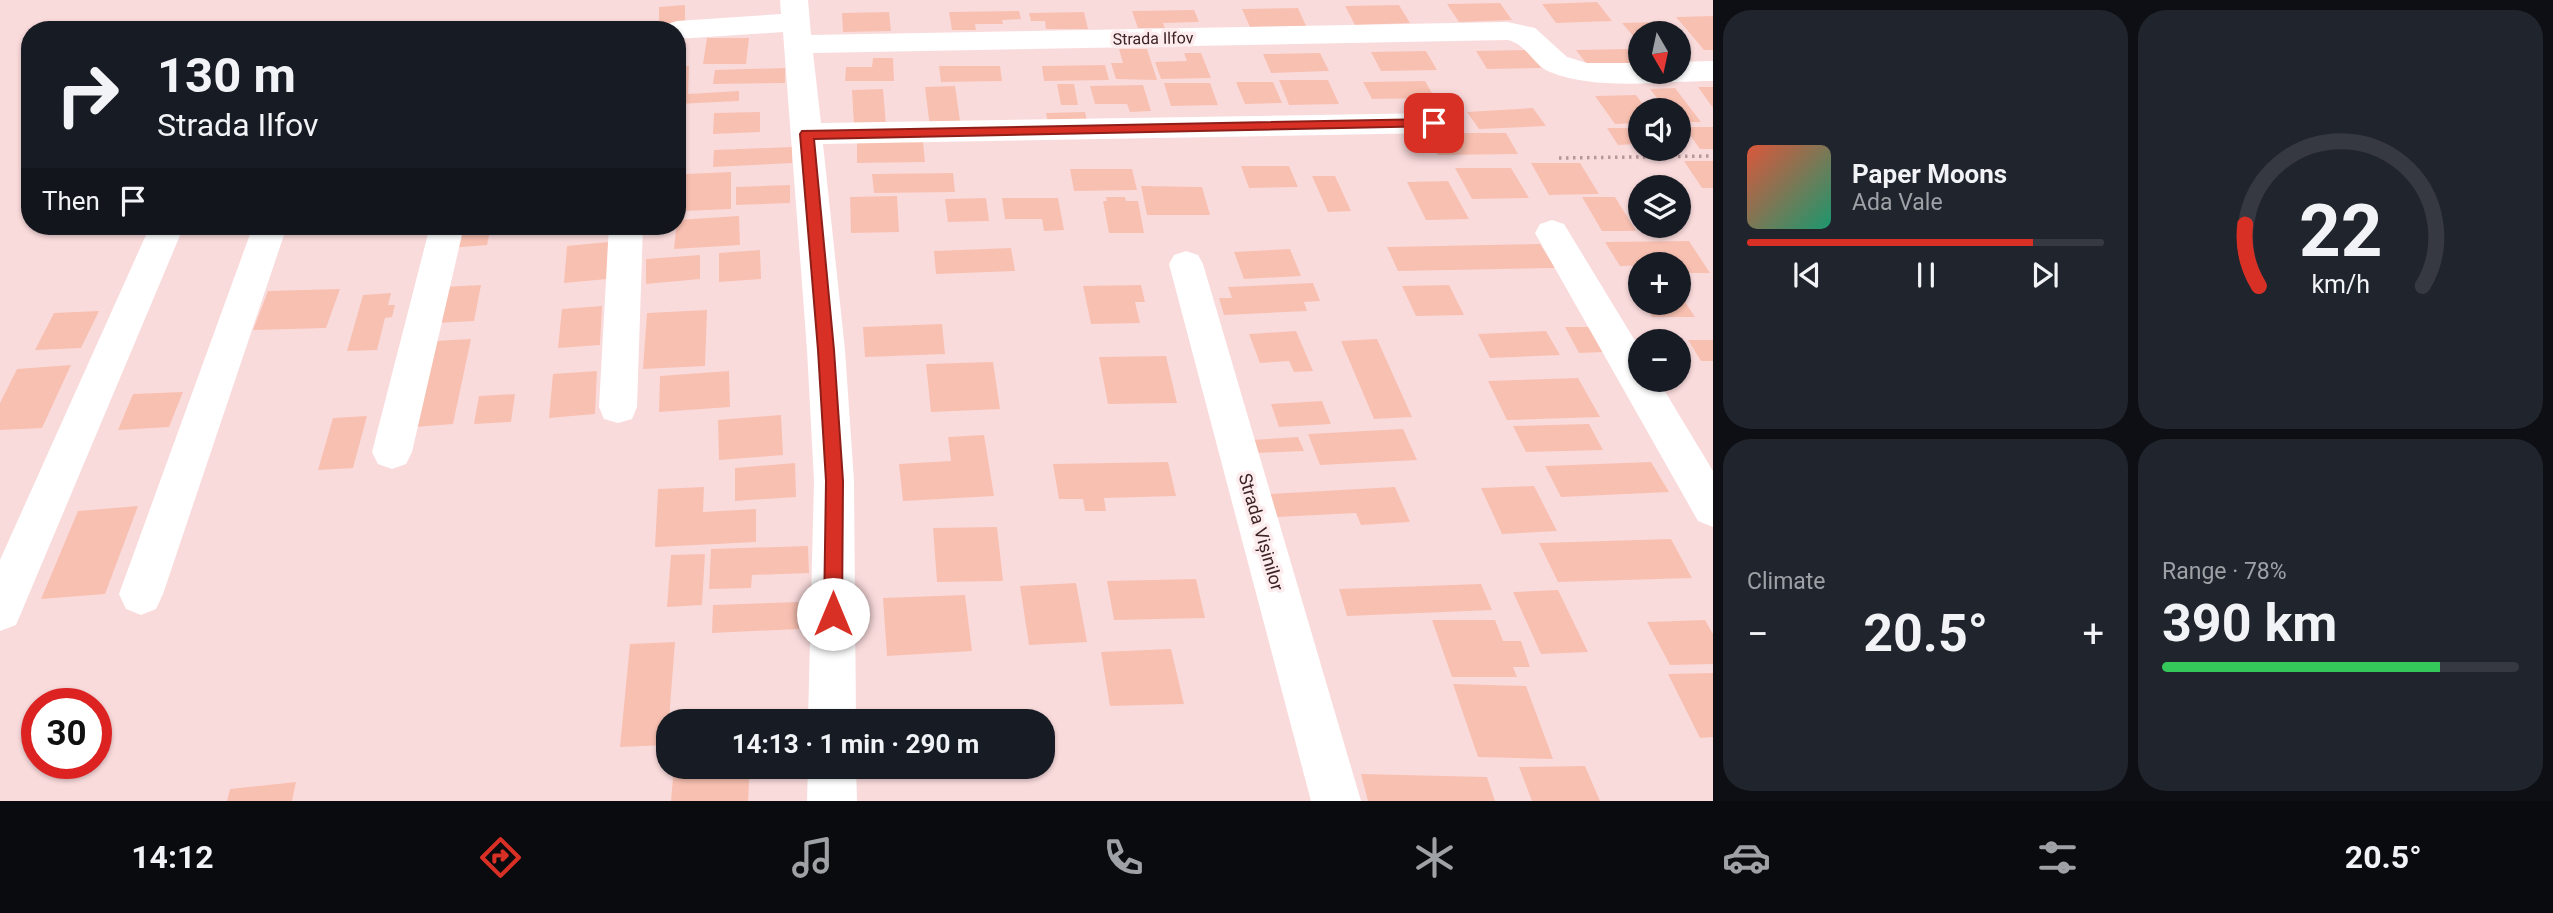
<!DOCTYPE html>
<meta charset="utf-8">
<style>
:root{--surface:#171b24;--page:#20242c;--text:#f1f3f6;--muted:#9ea1a6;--line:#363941;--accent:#d93025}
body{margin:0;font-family:Roboto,sans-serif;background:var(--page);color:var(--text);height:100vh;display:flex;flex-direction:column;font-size:26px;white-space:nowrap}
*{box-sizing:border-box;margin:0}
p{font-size:23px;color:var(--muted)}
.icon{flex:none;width:38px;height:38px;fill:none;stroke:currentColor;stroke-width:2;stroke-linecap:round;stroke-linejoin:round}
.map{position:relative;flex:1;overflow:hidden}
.panel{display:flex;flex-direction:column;gap:10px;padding:10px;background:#0d0f14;width:840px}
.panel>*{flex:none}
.banner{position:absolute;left:21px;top:21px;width:665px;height:214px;border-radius:28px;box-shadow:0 2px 5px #0004;background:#171b24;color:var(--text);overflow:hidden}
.needle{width:46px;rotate:171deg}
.buttons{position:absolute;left:1628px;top:21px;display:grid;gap:14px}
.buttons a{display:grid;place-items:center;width:63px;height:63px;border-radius:50%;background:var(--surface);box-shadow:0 2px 5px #0004;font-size:35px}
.speed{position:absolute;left:21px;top:688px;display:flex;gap:14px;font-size:35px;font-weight:700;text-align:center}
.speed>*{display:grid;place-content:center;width:91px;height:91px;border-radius:50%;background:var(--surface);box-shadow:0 2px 5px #0004;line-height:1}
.speed .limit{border:10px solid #d22;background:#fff;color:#111}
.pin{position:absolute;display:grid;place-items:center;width:60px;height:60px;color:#fff;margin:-30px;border-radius:14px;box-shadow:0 4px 10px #0006}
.me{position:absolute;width:77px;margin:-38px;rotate:0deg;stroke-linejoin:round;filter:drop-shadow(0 0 5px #0008)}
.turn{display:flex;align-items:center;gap:24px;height:147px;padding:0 21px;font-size:32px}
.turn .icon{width:91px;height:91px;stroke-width:2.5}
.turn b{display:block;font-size:49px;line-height:60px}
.then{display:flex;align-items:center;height:66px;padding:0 21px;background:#0003;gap:14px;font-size:26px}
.big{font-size:52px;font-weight:700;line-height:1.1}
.panel .card{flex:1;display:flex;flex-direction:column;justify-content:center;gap:10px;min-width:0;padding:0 24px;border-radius:28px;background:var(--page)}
.panel .dial{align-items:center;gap:0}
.dial svg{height:182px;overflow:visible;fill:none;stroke:var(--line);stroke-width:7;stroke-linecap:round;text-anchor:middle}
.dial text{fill:var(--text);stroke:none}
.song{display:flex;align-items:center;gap:21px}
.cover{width:84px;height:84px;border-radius:10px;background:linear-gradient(135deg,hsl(10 70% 55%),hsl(160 70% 35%))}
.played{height:7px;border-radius:4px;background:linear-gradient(90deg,var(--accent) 80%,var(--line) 80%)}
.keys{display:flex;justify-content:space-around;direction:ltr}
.heat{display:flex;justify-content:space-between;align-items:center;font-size:38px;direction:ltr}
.charge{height:10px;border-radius:5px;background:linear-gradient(90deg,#34c759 78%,var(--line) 0)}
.panel .tiles{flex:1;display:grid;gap:10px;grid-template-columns:repeat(2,1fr)}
.trip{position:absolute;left:656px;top:709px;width:399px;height:70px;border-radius:28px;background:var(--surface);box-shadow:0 2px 5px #0004;font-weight:700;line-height:70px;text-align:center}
.dock{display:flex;height:112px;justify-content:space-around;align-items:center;background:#090b0e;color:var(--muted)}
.dock .icon{width:49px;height:49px}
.dock .current{color:var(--accent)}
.dock b{font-size:32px;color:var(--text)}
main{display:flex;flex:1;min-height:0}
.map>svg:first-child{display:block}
.building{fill:#f8c0b1}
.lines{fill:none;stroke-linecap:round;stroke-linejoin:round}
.path{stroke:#b69899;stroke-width:3.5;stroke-dasharray:2.5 4.5;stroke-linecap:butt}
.minor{fill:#fff;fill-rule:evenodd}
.route{fill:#d93025;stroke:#8d1f18;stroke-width:2}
.labels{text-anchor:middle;stroke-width:7;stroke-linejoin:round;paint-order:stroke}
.far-street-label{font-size:16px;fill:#3e2224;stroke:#fceced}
.street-label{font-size:18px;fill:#3e2224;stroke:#fceced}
</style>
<main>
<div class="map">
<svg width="1713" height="801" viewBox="0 0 1713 801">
<rect width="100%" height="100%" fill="#fadbdc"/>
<!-- building -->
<path class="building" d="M 1597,2 L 1612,21 L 1556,23 L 1542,4 Z
M 1500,3 L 1512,20 L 1459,22 L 1447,4 Z
M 685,5 L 685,23 L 659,24 L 659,7 Z
M 1399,5 L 1410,23 L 1355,25 L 1345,6 Z
M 1298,8 L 1306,26 L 1250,27 L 1242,9 Z
M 1194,10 L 1199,22 L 1163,23 L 1165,28 L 1138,28 L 1132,11 Z
M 1019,11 L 1021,19 L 1002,20 L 1003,24 L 975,24 L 976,30 L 952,30 L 949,12 Z
M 889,12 L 891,31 L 843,32 L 842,13 Z
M 1084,12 L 1088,29 L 1046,29 L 1045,21 L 1031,21 L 1029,13 Z
M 1713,16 L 1713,50 L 1704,50 L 1676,17 Z
M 1660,22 L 1670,33 L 1640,33 L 1640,44 L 1622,23 Z
M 707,38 L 749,38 L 746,64 L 703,64 Z
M 677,39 L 682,39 L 682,64 L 677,64 Z
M 1119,49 L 1147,49 L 1157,80 L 1116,79 L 1111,63 L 1123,63 Z
M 1628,49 L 1640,63 L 1589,67 L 1576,50 Z
M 1530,50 L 1541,68 L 1487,69 L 1476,51 Z
M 1426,51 L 1437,70 L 1381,71 L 1371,52 Z
M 1184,53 L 1201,53 L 1211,78 L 1161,79 L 1155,62 L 1187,61 Z
M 1320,53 L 1329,71 L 1271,73 L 1263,54 Z
M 873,58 L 893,58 L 894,81 L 845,81 L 846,67 L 872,67 Z
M 1105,65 L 1109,80 L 1044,81 L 1042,66 Z
M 689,66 L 688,94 L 739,91 L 739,101 L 677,104 L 677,67 Z
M 939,66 L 1000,66 L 1002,81 L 941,82 Z
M 785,68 L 785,83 L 713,84 L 715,70 Z
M 1279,80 L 1328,80 L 1339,104 L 1289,105 Z
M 1425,81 L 1435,98 L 1372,99 L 1363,82 Z
M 1236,82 L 1273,82 L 1282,103 L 1245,104 Z
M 1164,83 L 1210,83 L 1218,105 L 1171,106 Z
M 1057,84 L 1074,84 L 1078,105 L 1061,105 Z
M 1143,85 L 1151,111 L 1130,112 L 1127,104 L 1095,104 L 1090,86 Z
M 955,86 L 961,128 L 930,128 L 925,87 Z
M 1698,87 L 1713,87 L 1713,108 Z
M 1675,88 L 1701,122 L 1678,122 L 1678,110 L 1666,110 L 1650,89 Z
M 883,89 L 886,125 L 854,126 L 852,90 Z
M 1636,95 L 1647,110 L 1640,110 L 1640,123 L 1615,124 L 1595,96 Z
M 1533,108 L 1546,126 L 1479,129 L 1467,112 Z
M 760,112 L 760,132 L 713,134 L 714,113 Z
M 1085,112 L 1088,126 L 1049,127 L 1046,113 Z
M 1684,127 L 1713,127 L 1713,149 L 1700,149 Z
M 1607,128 L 1640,128 L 1640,144 L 1618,145 Z
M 1427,133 L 1506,133 L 1518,154 L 1438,155 Z
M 857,142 L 923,142 L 925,162 L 857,163 Z
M 792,147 L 792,163 L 713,167 L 714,150 Z
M 1684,161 L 1713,161 L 1713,188 L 1702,188 Z
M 1531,163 L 1580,163 L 1599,194 L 1549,195 Z
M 1241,166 L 1289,166 L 1298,187 L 1249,188 Z
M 1455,168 L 1511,168 L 1529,198 L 1472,199 Z
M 1070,169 L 1132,169 L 1137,190 L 1074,191 Z
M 731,172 L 731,209 L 685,211 L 686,174 Z
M 953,173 L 955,192 L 874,193 L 872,174 Z
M 1312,176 L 1335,176 L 1351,211 L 1328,212 Z
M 1448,181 L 1469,219 L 1426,220 L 1407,182 Z
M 790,185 L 790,203 L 736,205 L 736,187 Z
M 1141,186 L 1202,187 L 1210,215 L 1147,215 Z
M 897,196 L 899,232 L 851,233 L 850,197 Z
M 1106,197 L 1125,197 L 1126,201 L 1138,201 L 1144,233 L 1109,233 L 1103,201 L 1107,201 Z
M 1582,197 L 1615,197 L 1636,231 L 1602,231 Z
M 986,198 L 989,221 L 948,222 L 945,199 Z
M 1002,198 L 1058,198 L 1064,230 L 1044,231 L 1042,219 L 1005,219 Z
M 739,216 L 740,245 L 674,249 L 677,220 Z
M 453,226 L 491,226 L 487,245 L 449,248 Z
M 1689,241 L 1710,273 L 1685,273 L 1678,264 L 1620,266 L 1605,242 Z
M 608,242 L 607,279 L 564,283 L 567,246 Z
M 1540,244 L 1555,268 L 1398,271 L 1387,247 Z
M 1011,248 L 1015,271 L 936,274 L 934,251 Z
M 1290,249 L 1301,276 L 1244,279 L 1234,252 Z
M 760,250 L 761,279 L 719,282 L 719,253 Z
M 700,255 L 700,279 L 646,284 L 646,259 Z
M 1313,283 L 1320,301 L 1304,302 L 1307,311 L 1224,315 L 1219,298 L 1232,298 L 1228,287 Z
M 481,285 L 474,321 L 436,323 L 444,287 Z
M 1141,285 L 1145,302 L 1135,302 L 1140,323 L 1091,324 L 1083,286 Z
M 1449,285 L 1464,315 L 1416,316 L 1402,286 Z
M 340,289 L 326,328 L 253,330 L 268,291 Z
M 1678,291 L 1695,317 L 1652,317 L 1644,303 L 1678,303 Z
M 391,293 L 388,305 L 395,305 L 392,317 L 385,318 L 377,350 L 347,351 L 363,295 Z
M 602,306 L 600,345 L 558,348 L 562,309 Z
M 707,310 L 705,366 L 643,369 L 647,313 Z
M 99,311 L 81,348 L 35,350 L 54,313 Z
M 942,324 L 945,354 L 865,357 L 863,327 Z
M 1565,327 L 1589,327 L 1604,352 L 1579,353 Z
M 1296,331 L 1313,371 L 1294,372 L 1289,361 L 1260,363 L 1249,334 Z
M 1546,331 L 1560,355 L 1490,358 L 1478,334 Z
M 471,339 L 453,424 L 415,427 L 434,341 Z
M 1377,339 L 1412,417 L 1374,419 L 1341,341 Z
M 1688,340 L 1713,340 L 1713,361 L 1701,361 Z
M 1166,356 L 1177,403 L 1108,404 L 1099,357 Z
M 993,362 L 1000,409 L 931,412 L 926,364 Z
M 71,365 L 42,428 L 0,430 L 0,403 L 17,369 Z
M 597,371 L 595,414 L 549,418 L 553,374 Z
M 729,371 L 730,407 L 659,412 L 660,376 Z
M 1578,378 L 1600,417 L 1507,420 L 1488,381 Z
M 183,392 L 169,427 L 118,430 L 133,394 Z
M 515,394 L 511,422 L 474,424 L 479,396 Z
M 1322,401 L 1331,424 L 1279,427 L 1271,404 Z
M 781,415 L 783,455 L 719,460 L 718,420 Z
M 367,416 L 353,468 L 318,470 L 333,418 Z
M 1589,424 L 1603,450 L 1526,452 L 1513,426 Z
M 1403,429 L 1417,460 L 1320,465 L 1308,434 Z
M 984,435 L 994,496 L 903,501 L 899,464 L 951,461 L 948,437 Z
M 1298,437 L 1304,451 L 1256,453 L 1252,440 Z
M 1168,462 L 1176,496 L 1104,498 L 1106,511 L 1085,511 L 1083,499 L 1059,499 L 1053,464 Z
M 1651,462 L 1669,492 L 1561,497 L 1545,466 Z
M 795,463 L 796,497 L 735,501 L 735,468 Z
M 1534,486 L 1557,531 L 1502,534 L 1481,488 Z
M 704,487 L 703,512 L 756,509 L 756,542 L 655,547 L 658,489 Z
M 1395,487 L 1410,522 L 1361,525 L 1356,513 L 1277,517 L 1269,494 Z
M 138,506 L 105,594 L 41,599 L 78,511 Z
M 997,527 L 1003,581 L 937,582 L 933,528 Z
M 1671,539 L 1692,578 L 1558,582 L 1539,543 Z
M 808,546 L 809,573 L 752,575 L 751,588 L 709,589 L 711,549 Z
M 705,554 L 702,605 L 667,607 L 671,555 Z
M 1196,579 L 1205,618 L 1114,620 L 1107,581 Z
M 1076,583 L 1087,642 L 1029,645 L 1020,586 Z
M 1481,584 L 1492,610 L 1347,616 L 1339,589 Z
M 1558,590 L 1588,652 L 1541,654 L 1513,592 Z
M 965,595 L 972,651 L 887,656 L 883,598 Z
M 798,602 L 799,629 L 712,633 L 713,605 Z
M 1432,620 L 1495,620 L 1503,641 L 1521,641 L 1530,667 L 1513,667 L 1517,677 L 1452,677 Z
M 1705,620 L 1713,634 L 1713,664 L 1670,665 L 1647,622 Z
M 675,642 L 667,745 L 620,747 L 630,644 Z
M 1171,649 L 1184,704 L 1110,706 L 1101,652 Z
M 1713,673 L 1713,737 L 1700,738 L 1668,674 Z
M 1453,684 L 1526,686 L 1553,759 L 1478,757 Z
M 674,766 L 750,766 L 748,801 L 671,801 Z
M 1585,766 L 1600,801 L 1532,801 L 1519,767 Z
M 1361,774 L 1487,777 L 1495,801 L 1368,801 Z
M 296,782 L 292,801 L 227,801 L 230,789 Z"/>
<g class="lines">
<!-- path -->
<path class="path" d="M 1559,158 L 1713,156"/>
<!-- minor -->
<path class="minor" d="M 780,0 L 808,0 L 811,35 L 1507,22 L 1535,28 L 1567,57 L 1587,63 L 1640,63 L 1640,72 L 1678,72 L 1678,62 L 1713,61 L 1713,81 C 1662,81 1597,91 1550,72 C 1533,65 1526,43 1507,40 L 813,53 L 821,123 L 1434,113 L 1445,116 L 1450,123 L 1445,130 L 1434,133 L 823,144 L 845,350 L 854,481 L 856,721 L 808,721 L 814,481 L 807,350 L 783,32 L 677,39 L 677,30 L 663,30 L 667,24 L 677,21 L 781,14 Z
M 1552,220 L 1564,224 L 1640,349 L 1640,380 L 1658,380 L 1713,471 L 1713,527 L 1698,521 L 1535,233 L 1540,224 Z
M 150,226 L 184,226 L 16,625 L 0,631 L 0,560 Z
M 253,226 L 287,226 L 163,594 L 156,609 L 141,615 L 126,609 L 119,594 Z
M 430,226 L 464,226 L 412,452 L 406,464 L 392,469 L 378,464 L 372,452 Z
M 609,226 L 643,226 L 637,407 L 632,419 L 618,423 L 604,419 L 599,407 Z
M 1186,251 L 1198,255 L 1203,264 L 1361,801 L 1311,801 L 1169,264 L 1174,255 Z
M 808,766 L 856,766 L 857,801 L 807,801 Z"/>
</g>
<!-- route -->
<path class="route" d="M 1434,119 L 1440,123 L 1438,126 L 814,139 L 834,350 L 843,481 L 842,614 L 840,620 L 833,623 L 827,620 L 824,614 L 826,481 L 818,350 L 800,134 L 802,131 Z"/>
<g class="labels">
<!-- far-street labels -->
<g class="far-street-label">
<text transform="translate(1153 38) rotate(-1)" y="6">Strada Ilfov</text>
</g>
<!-- street labels -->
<g class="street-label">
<text transform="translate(1261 532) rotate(74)" y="6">Strada Vișinilor</text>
</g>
</g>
</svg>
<div class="buttons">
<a><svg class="needle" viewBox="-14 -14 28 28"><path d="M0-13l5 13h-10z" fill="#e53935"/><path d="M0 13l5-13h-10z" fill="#9ea1a6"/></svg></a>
<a><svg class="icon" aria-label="sound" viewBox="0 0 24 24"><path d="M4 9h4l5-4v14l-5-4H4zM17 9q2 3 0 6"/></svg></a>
<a><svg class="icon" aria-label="layers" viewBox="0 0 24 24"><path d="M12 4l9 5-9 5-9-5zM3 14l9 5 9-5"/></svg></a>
<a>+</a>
<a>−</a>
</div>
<div class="speed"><div class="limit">30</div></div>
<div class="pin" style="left:1434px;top:123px;background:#d93025"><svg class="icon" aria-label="arrive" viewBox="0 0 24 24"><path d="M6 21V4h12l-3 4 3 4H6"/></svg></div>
<svg class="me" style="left:833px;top:614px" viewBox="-20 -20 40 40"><circle r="19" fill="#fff"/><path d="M0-13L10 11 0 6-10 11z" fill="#d93025"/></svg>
<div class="trip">14:13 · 1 min · 290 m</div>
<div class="banner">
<div class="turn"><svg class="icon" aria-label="right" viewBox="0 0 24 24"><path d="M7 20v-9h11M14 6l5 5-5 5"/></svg><div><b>130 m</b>Strada Ilfov</div></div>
<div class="then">Then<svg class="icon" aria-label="arrive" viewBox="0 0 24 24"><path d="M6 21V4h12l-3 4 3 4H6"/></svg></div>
</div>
</div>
<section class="panel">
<div class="tiles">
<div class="card">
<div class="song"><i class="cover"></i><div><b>Paper Moons</b><p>Ada Vale</p></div></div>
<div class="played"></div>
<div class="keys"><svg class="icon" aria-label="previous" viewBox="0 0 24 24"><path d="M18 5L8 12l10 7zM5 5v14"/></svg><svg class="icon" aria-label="pause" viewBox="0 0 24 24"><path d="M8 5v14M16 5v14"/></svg><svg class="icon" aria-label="next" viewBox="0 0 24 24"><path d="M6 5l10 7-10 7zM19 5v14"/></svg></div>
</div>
<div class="card dial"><svg viewBox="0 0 100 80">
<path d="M14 69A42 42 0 1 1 86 69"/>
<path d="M14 69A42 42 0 0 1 8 42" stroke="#d93025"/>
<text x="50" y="56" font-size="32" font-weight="700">22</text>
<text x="50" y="72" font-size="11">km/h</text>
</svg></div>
<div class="card"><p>Climate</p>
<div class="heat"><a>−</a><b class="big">20.5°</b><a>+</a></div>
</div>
<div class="card"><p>Range · 78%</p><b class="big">390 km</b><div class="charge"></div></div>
</div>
</section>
</main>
<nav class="dock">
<b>14:12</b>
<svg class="icon current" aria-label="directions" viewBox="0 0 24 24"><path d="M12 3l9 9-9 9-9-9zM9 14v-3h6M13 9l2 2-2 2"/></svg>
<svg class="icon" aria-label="music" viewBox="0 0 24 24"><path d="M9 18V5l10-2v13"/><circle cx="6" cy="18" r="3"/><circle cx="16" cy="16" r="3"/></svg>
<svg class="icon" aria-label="phone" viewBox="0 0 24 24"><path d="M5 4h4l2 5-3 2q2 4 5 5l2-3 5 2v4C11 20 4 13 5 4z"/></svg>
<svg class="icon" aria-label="climate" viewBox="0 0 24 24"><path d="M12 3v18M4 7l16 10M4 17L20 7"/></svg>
<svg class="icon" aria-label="car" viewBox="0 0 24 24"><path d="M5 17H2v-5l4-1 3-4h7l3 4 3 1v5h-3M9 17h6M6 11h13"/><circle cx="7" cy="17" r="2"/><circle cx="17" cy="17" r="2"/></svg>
<svg class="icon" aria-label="filters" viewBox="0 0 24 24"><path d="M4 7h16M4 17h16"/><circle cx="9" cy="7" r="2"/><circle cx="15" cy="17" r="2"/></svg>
<b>20.5°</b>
</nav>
